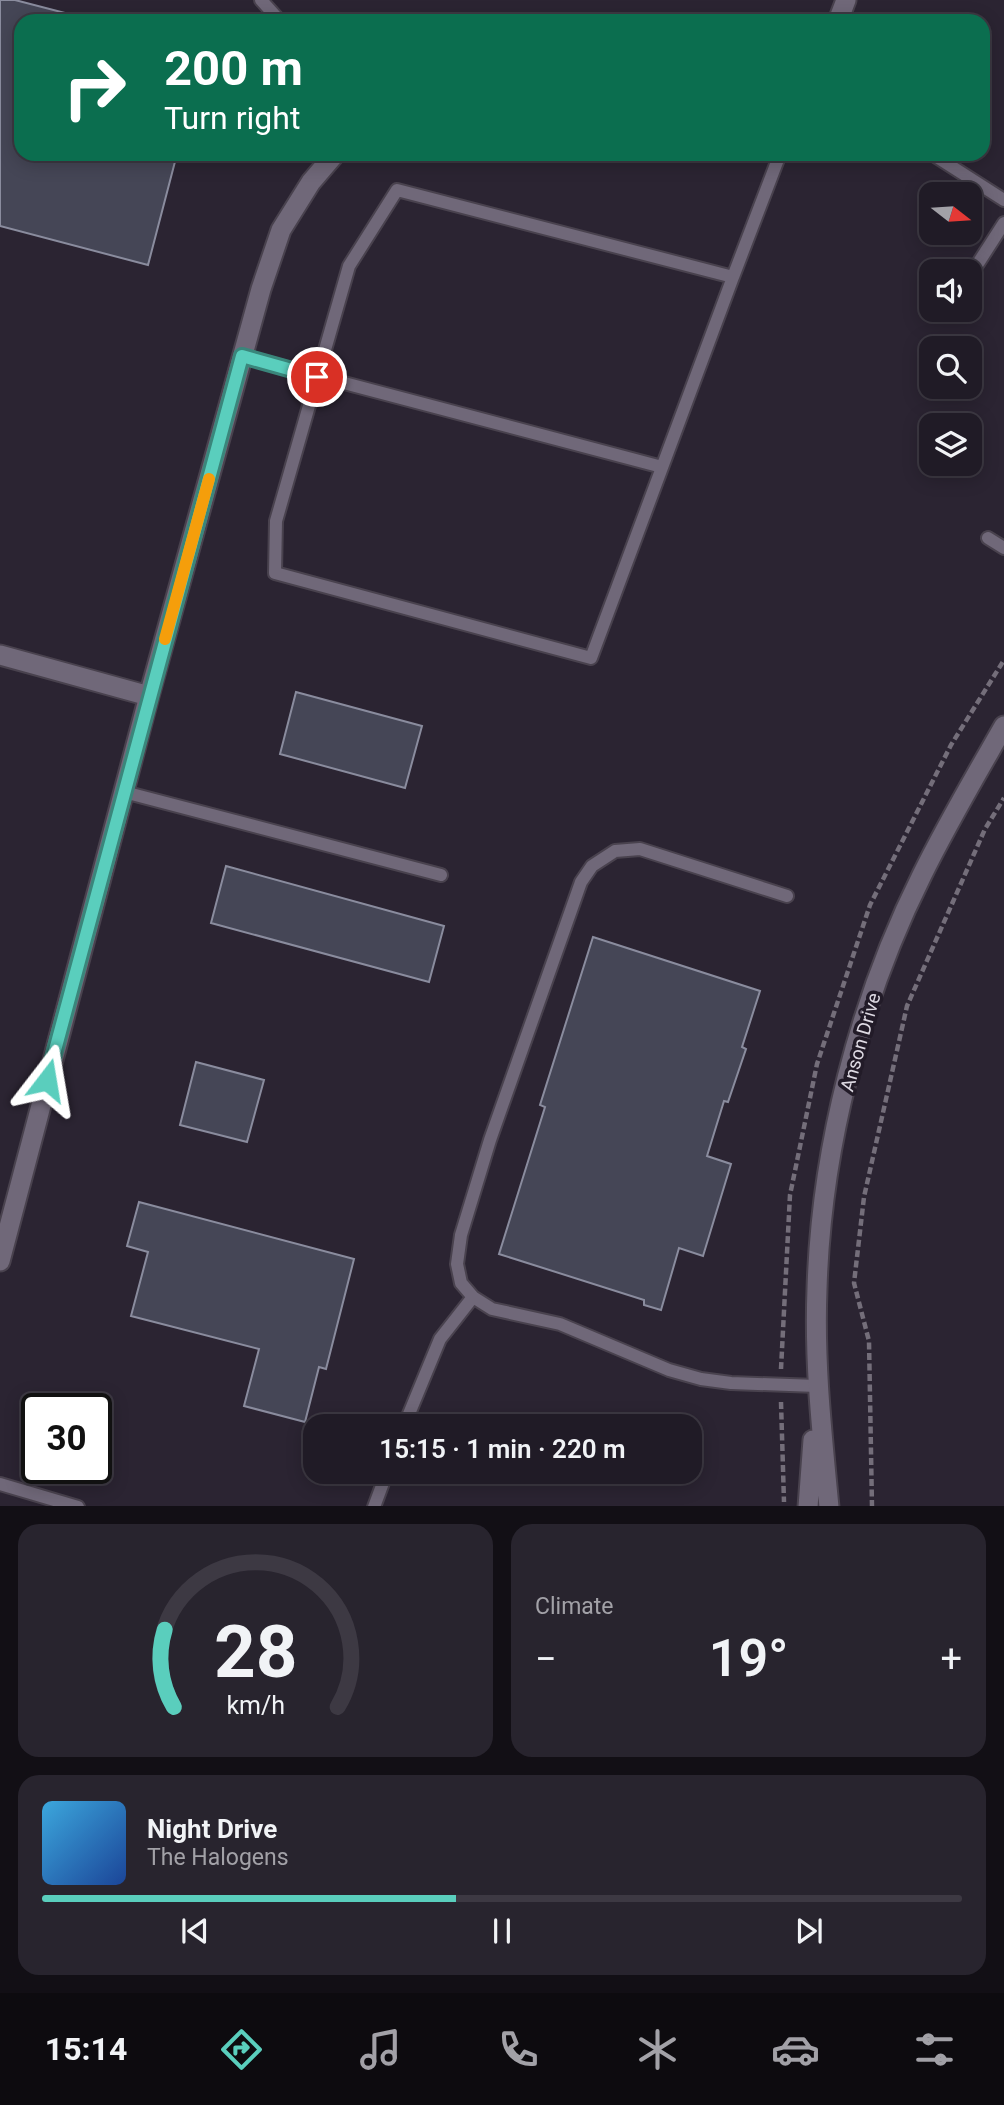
<!DOCTYPE html>
<meta charset="utf-8">
<style>
:root{--surface:#201b26;--page:#28242e;--text:#f1f3f6;--muted:#a2a1a7;--line:#3d3943;--accent:#5acebd}
body{margin:0;font-family:Roboto,sans-serif;background:var(--page);color:var(--text);height:100vh;display:flex;flex-direction:column;font-size:26px;white-space:nowrap}
*{box-sizing:border-box;margin:0}
p{font-size:23px;color:var(--muted)}
.icon{flex:none;width:38px;height:38px;fill:none;stroke:currentColor;stroke-width:2;stroke-linecap:round;stroke-linejoin:round}
.map{position:relative;height:1506px;overflow:hidden}
.details{display:flex;flex-direction:column;gap:18px;padding:18px;background:#120f15;flex:1}
.details>*{flex:none}
.hud{position:absolute;left:14px;top:14px;width:976px;height:147px;border-radius:21px;box-shadow:0 4px 18px #0003,0 0 0 2px var(--line);background:#0b6e4f;color:#fff;overflow:hidden}
.needle{width:46px;rotate:107deg}
.tools{position:absolute;left:919px;top:182px;display:grid;gap:14px}
.tools a{display:grid;place-items:center;width:63px;height:63px;border-radius:14px;background:var(--surface);box-shadow:0 4px 18px #0003,0 0 0 2px var(--line);font-size:35px}
.speed{position:absolute;left:21px;top:1393px;display:flex;gap:14px;font-size:35px;font-weight:700;text-align:center}
.speed>*{display:grid;place-content:center;width:91px;height:91px;border-radius:50%;background:var(--surface);box-shadow:0 4px 18px #0003,0 0 0 2px var(--line);line-height:1}
.speed .limit{border:4px solid #111;border-radius:10px;background:#fff;color:#111}
.pin{position:absolute;display:grid;place-items:center;width:60px;height:60px;color:#fff;margin:-30px;border:4px solid #fff;border-radius:50%;box-shadow:0 2px 7px #0007}
.me{position:absolute;width:77px;margin:-38px;rotate:14deg;stroke-linejoin:round;filter:drop-shadow(0 0 5px #0008)}
.turn{display:flex;align-items:center;gap:24px;height:147px;padding:0 35px;font-size:32px}
.turn .icon{width:91px;height:91px;stroke-width:2.5}
.turn b{display:block;font-size:49px;line-height:60px}
.big{font-size:52px;font-weight:600;line-height:1.1}
.details .tile{flex:1;display:flex;flex-direction:column;justify-content:center;gap:10px;min-width:0;padding:0 24px;border-radius:21px;background:var(--page)}
.details .dial{align-items:center;gap:0}
.dial svg{height:182px;overflow:visible;fill:none;stroke:var(--line);stroke-width:7;stroke-linecap:round;text-anchor:middle}
.dial text{fill:var(--text);stroke:none}
.song{display:flex;align-items:center;gap:21px}
.cover{width:84px;height:84px;border-radius:10px;background:linear-gradient(135deg,hsl(200 70% 55%),hsl(220 70% 35%))}
.played{height:7px;border-radius:4px;background:linear-gradient(90deg,var(--accent) 45%,var(--line) 45%)}
.keys{display:flex;justify-content:space-around;direction:ltr}
.heat{display:flex;justify-content:space-between;align-items:center;font-size:38px;direction:ltr}
.details .tiles{flex:1;display:grid;gap:18px;grid-template-columns:1fr 1fr}
.tile:last-child{grid-column:span 2}
.trip{position:absolute;left:303px;top:1414px;width:399px;height:70px;border-radius:21px;background:var(--surface);box-shadow:0 4px 18px #0003,0 0 0 2px var(--line);font-weight:600;line-height:70px;text-align:center}
.dock{display:flex;height:112px;justify-content:space-around;align-items:center;background:#0d0b0f;color:var(--muted)}
.dock .icon{width:49px;height:49px}
.dock .current{color:var(--accent)}
.dock b{font-size:32px;color:var(--text)}
.map>svg:first-child{display:block}
.building{fill:#454656;stroke:#8a8c9e;stroke-width:2}
.lines{fill:none;stroke-linecap:round;stroke-linejoin:round}
.service-casing{stroke:#49424e;stroke-width:16}
.minor-casing{stroke:#49424e;stroke-width:23}
.tertiary-casing{stroke:#49424e;stroke-width:23}
.path{stroke:#746e7a;stroke-width:4.5;stroke-dasharray:7 3.5;stroke-linecap:butt}
.service{stroke:#706879;stroke-width:12}
.minor{stroke:#706879;stroke-width:19}
.tertiary{stroke:#706879;stroke-width:19}
.route-casing{stroke:#3a867b;stroke-width:18}
.route{stroke:#5acebd;stroke-width:12}
.slow{stroke:#f59e0b;stroke-width:12}
.labels{text-anchor:middle;stroke-width:7;stroke-linejoin:round;paint-order:stroke}
.street-label{font-size:19px;fill:#dedae3;stroke:#221b28}
</style>
<div class="map">
<svg width="1004" height="1507" viewBox="0 0 1004 1507">
<rect width="100%" height="100%" fill="#2b2432"/>
<!-- building -->
<path class="building" d="M 0,0 L 15,0 L 69,14 L 69,21 L 21,21 L 21,154 L 177,154 L 148,265 L 0,226 Z
M 296,692 L 422,726 L 405,788 L 280,754 Z
M 226,866 L 444,926 L 429,982 L 211,923 Z
M 593,937 L 760,991 L 742,1047 L 746,1049 L 728,1102 L 724,1101 L 707,1156 L 731,1164 L 703,1256 L 679,1248 L 661,1310 L 644,1305 L 644,1300 L 499,1254 L 545,1107 L 540,1105 Z
M 196,1062 L 264,1080 L 247,1142 L 180,1125 Z
M 139,1202 L 354,1259 L 326,1369 L 319,1367 L 305,1422 L 244,1406 L 259,1349 L 131,1316 L 148,1252 L 127,1246 Z"/>
<g class="lines">
<!-- service casing -->
<g class="service-casing">
<path id="service" d="M 261,0 L 280,21
M 932,154 L 1004,200
M 397,190 L 733,277 L 591,658 L 275,573 L 276,521 L 349,266 Z
M 977,265 L 1004,223
M 733,277 L 780,154
M 242,356 L 662,467
M 988,538 L 1004,548
M 124,792 L 441,875
M 787,896 L 640,849 L 615,851 L 592,866 L 581,882 L 490,1140 L 461,1235 L 457,1264 L 461,1283 L 473,1297 L 492,1309 L 560,1324 L 669,1370 L 701,1379 L 731,1383 L 817,1386
M 404,1426 L 440,1339 L 473,1297
M 0,1484 L 78,1507
M 374,1507 L 387,1472"/>
</g>
<!-- minor casing -->
<g class="minor-casing">
<path id="minor" d="M 838,21 L 846,0
M 0,655 L 149,696
M 0,1261 L 149,696 L 261,289 L 281,230 L 311,182 L 335,154"/>
</g>
<!-- tertiary casing -->
<g class="tertiary-casing">
<path id="tertiary" d="M 808,1507 L 813,1440
M 829,1507 C 822,1434 814,1362 817,1289 C 821,1149 859,1001 922,875 C 947,824 976,775 1004,726"/>
</g>
<!-- path -->
<path class="path" d="M 781,1369 L 790,1195 L 817,1064 L 870,905 L 951,745 L 1004,660
M 781,1402 L 784,1502
M 872,1507 L 869,1341 L 854,1283 L 864,1197 L 907,1006 L 985,829 L 1004,798"/>
<!-- service -->
<use href="#service" class="service"/>
<!-- minor -->
<use href="#minor" class="minor"/>
<!-- tertiary -->
<use href="#tertiary" class="tertiary"/>
</g>
<g class="lines">
<!-- route casing -->
<g class="route-casing">
<path id="route" d="M 47,1080 L 242,356 L 317,377"/>
</g>
<!-- route -->
<use href="#route" class="route"/>
<!-- slow -->
<path class="slow" d="M 165,639 L 209,479"/>
</g>
<g class="labels">
<!-- street labels -->
<g class="street-label">
<text transform="translate(860 1042) rotate(-74)" y="7">Anson Drive</text>
</g>
</g>
</svg>
<div class="tools">
<a><svg class="needle" viewBox="-14 -14 28 28"><path d="M0-13l5 13h-10z" fill="#e53935"/><path d="M0 13l5-13h-10z" fill="#a2a1a7"/></svg></a>
<a><svg class="icon" aria-label="sound" viewBox="0 0 24 24"><path d="M4 9h4l5-4v14l-5-4H4zM17 9q2 3 0 6"/></svg></a>
<a><svg class="icon" aria-label="search" viewBox="0 0 24 24"><circle cx="10" cy="10" r="6"/><path d="M15 15l6 6"/></svg></a>
<a><svg class="icon" aria-label="layers" viewBox="0 0 24 24"><path d="M12 4l9 5-9 5-9-5zM3 14l9 5 9-5"/></svg></a>
</div>
<div class="speed"><div class="limit">30</div></div>
<div class="pin" style="left:317px;top:377px;background:#d93025"><svg class="icon" aria-label="arrive" viewBox="0 0 24 24"><path d="M6 21V4h12l-3 4 3 4H6"/></svg></div>
<svg class="me" style="left:47px;top:1080px" viewBox="-20 -20 40 40"><path d="M0-17L14 15 0 8-14 15z" fill="#5acebd" stroke="#fff" stroke-width="4"/></svg>
<div class="trip">15:15 · 1 min · 220 m</div>
<div class="hud">
<div class="turn"><svg class="icon" aria-label="right" viewBox="0 0 24 24"><path d="M7 20v-9h11M14 6l5 5-5 5"/></svg><div><b>200 m</b>Turn right</div></div>
</div>
</div>
<section class="details">
<div class="tiles">
<div class="tile dial"><svg viewBox="0 0 100 80">
<path d="M14 69A42 42 0 1 1 86 69"/>
<path d="M14 69A42 42 0 0 1 10 35" stroke="#5acebd"/>
<text x="50" y="56" font-size="32" font-weight="700">28</text>
<text x="50" y="72" font-size="11">km/h</text>
</svg></div>
<div class="tile"><p>Climate</p>
<div class="heat"><a>−</a><b class="big">19°</b><a>+</a></div>
</div>
<div class="tile">
<div class="song"><i class="cover"></i><div><b>Night Drive</b><p>The Halogens</p></div></div>
<div class="played"></div>
<div class="keys"><svg class="icon" aria-label="previous" viewBox="0 0 24 24"><path d="M18 5L8 12l10 7zM5 5v14"/></svg><svg class="icon" aria-label="pause" viewBox="0 0 24 24"><path d="M8 5v14M16 5v14"/></svg><svg class="icon" aria-label="next" viewBox="0 0 24 24"><path d="M6 5l10 7-10 7zM19 5v14"/></svg></div>
</div>
</div>
</section>
<nav class="dock">
<b>15:14</b>
<svg class="icon current" aria-label="directions" viewBox="0 0 24 24"><path d="M12 3l9 9-9 9-9-9zM9 14v-3h6M13 9l2 2-2 2"/></svg>
<svg class="icon" aria-label="music" viewBox="0 0 24 24"><path d="M9 18V5l10-2v13"/><circle cx="6" cy="18" r="3"/><circle cx="16" cy="16" r="3"/></svg>
<svg class="icon" aria-label="phone" viewBox="0 0 24 24"><path d="M5 4h4l2 5-3 2q2 4 5 5l2-3 5 2v4C11 20 4 13 5 4z"/></svg>
<svg class="icon" aria-label="climate" viewBox="0 0 24 24"><path d="M12 3v18M4 7l16 10M4 17L20 7"/></svg>
<svg class="icon" aria-label="car" viewBox="0 0 24 24"><path d="M5 17H2v-5l4-1 3-4h7l3 4 3 1v5h-3M9 17h6M6 11h13"/><circle cx="7" cy="17" r="2"/><circle cx="17" cy="17" r="2"/></svg>
<svg class="icon" aria-label="filters" viewBox="0 0 24 24"><path d="M4 7h16M4 17h16"/><circle cx="9" cy="7" r="2"/><circle cx="15" cy="17" r="2"/></svg>
</nav>
